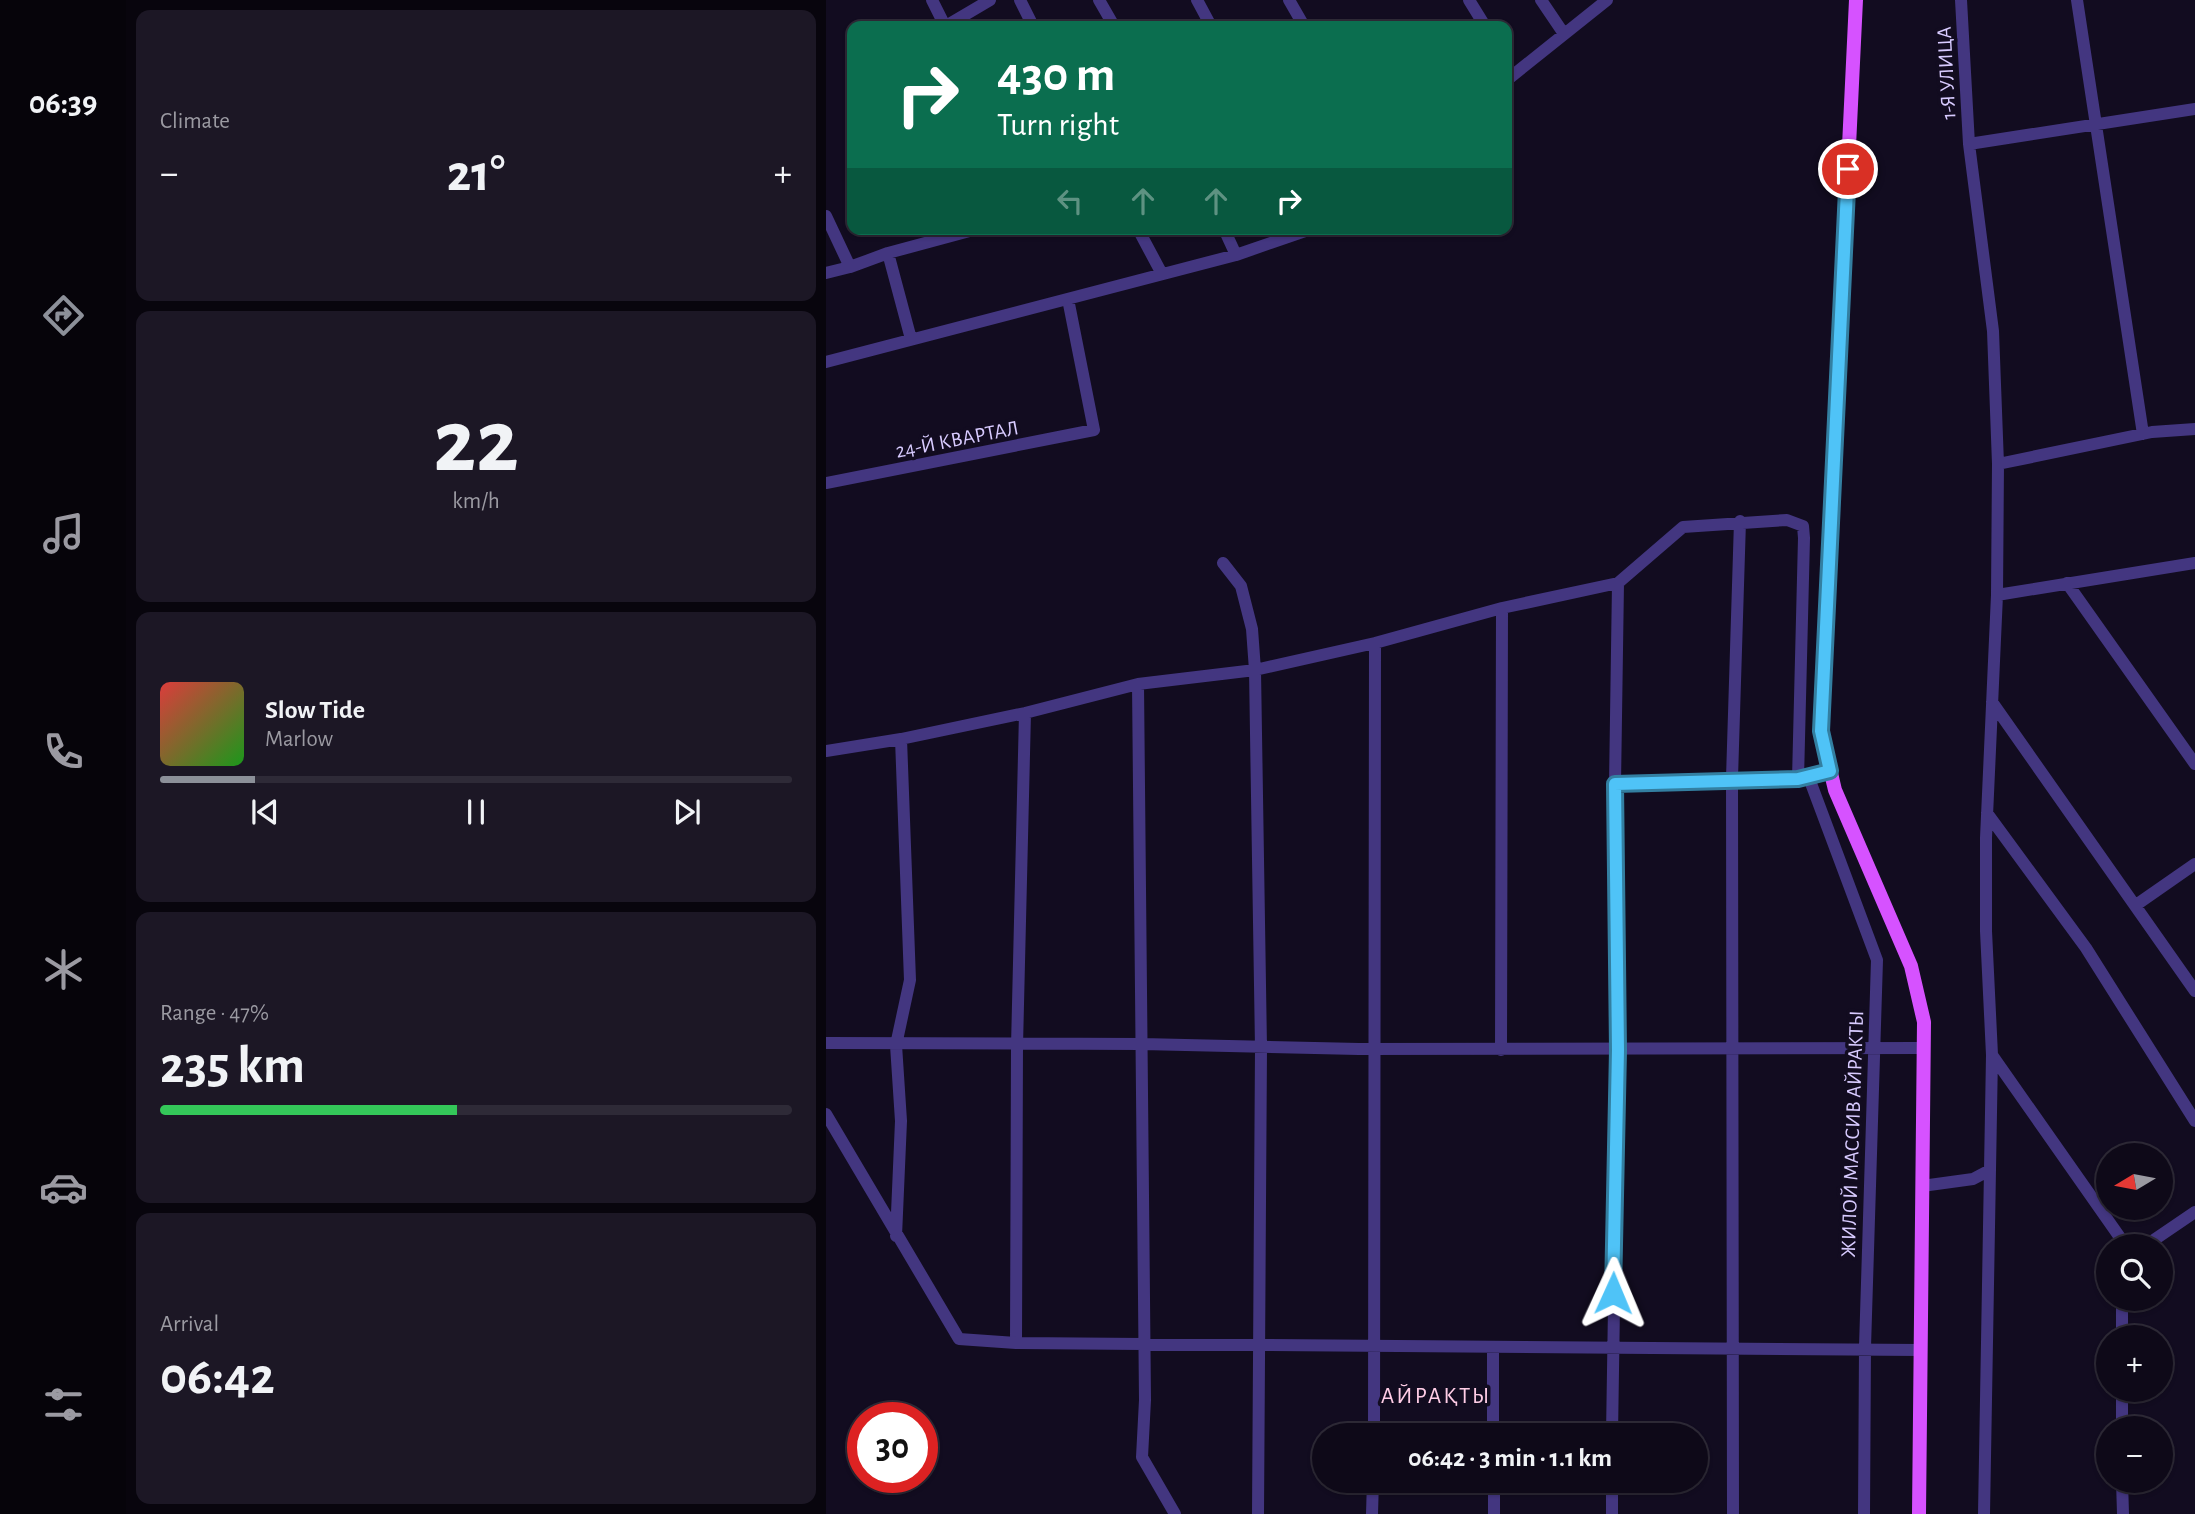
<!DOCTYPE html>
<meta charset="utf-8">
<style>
:root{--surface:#0e0918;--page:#1c1725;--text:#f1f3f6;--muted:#9b9aa2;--line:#2e2a37;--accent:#8c9099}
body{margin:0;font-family:"Alegreya Sans",sans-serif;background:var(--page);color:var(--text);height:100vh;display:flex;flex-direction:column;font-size:26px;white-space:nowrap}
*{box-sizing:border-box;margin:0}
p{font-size:23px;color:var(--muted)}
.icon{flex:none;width:38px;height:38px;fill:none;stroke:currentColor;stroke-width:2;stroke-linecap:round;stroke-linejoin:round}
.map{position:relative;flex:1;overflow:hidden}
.drawer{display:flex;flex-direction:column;gap:10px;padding:10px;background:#08050d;width:700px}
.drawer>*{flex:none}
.hud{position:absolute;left:21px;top:21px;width:665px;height:214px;border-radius:14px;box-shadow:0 2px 5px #0004,0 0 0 2px var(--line);background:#0b6e4f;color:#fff;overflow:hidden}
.needle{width:46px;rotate:260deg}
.controls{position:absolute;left:1270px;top:1143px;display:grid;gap:14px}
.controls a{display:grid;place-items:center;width:77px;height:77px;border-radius:50%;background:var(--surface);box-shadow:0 2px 5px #0004,0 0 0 2px var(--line);font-size:35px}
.speed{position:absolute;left:21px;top:1402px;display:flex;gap:14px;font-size:35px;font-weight:700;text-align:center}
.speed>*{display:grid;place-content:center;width:91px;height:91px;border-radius:50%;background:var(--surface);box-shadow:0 2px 5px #0004,0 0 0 2px var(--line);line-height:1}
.speed .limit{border:10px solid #d22;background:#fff;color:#111}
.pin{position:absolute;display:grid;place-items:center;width:60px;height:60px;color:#fff;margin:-30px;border:4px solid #fff;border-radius:50%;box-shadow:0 2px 7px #0007}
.me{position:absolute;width:77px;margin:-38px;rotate:1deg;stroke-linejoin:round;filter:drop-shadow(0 0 5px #0008)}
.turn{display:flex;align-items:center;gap:24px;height:147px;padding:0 35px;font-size:32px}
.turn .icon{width:91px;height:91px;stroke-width:2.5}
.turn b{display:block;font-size:49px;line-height:60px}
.lanes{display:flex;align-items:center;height:66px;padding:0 35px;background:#0003;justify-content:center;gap:35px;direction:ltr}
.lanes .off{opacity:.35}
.big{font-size:52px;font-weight:600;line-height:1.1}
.drawer .widget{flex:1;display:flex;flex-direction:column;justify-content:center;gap:10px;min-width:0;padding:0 24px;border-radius:14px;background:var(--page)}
.drawer .dial{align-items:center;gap:0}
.dial b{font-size:91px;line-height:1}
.song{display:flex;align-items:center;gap:21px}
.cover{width:84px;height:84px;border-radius:10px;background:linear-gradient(135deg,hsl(0 70% 55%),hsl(120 70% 35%))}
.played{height:7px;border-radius:4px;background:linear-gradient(90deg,var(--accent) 15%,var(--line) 15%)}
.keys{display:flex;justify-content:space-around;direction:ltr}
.heat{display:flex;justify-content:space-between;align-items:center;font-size:38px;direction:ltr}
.charge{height:10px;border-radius:5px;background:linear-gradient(90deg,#34c759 47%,var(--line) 0)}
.trip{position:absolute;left:486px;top:1423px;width:396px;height:70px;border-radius:35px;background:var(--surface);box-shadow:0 2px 5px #0004,0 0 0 2px var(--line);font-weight:600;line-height:70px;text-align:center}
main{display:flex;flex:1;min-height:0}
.menu{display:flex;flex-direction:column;width:126px;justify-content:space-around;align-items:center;background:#06040a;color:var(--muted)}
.menu .icon{width:49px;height:49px}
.menu .on{color:var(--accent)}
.menu b{font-size:32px;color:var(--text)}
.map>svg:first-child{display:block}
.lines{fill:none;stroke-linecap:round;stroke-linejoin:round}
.minor{stroke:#433680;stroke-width:12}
.major{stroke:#d652ff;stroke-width:14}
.route-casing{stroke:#337fa1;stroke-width:18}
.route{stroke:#4fc3f7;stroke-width:12}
.labels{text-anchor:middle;stroke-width:7;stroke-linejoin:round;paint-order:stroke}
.street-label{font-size:21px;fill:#d8cbff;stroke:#120c20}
.neighbourhood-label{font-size:23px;letter-spacing:2px;fill:#ffcde6;stroke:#120c20}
</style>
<main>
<nav class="menu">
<b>06:39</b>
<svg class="icon on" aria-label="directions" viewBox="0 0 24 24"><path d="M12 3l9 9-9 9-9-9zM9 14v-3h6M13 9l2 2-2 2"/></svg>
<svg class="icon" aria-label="music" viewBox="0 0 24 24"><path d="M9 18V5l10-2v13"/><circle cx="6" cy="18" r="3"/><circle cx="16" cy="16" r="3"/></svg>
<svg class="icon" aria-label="phone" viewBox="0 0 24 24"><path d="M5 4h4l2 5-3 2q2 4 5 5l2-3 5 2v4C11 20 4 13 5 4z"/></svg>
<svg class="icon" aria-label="climate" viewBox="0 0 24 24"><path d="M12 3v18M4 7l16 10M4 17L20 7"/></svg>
<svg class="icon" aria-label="car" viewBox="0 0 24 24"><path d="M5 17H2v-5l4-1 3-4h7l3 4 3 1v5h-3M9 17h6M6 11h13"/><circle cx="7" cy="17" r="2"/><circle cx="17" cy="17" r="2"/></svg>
<svg class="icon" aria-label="filters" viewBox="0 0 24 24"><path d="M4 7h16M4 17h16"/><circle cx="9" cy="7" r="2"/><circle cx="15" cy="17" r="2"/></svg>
</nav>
<section class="drawer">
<div class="widget"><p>Climate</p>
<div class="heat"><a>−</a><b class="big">21°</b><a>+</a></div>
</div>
<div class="widget dial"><b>22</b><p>km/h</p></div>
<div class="widget">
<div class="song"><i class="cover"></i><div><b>Slow Tide</b><p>Marlow</p></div></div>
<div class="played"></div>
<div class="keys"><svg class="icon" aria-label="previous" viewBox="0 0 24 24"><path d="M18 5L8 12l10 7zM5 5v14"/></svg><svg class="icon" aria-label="pause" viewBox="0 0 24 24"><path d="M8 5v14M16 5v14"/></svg><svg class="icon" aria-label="next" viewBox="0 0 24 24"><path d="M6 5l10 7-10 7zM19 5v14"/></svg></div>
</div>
<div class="widget"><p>Range · 47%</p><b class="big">235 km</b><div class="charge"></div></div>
<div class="widget"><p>Arrival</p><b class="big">06:42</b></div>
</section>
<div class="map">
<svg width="1369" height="1514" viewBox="0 0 1369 1514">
<rect width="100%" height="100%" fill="#120c20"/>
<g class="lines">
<!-- minor -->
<path class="minor" d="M 106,0 L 119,26
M 194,0 L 207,26
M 273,0 L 288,26
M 371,0 L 385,26
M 463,0 L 478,26
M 643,0 L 659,26
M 715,0 L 738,34
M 1135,0 L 1143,144 L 1167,331 L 1172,464 L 1171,595
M 1251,0 L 1317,434
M 120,26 L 164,0
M 681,80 L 781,0
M 1143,144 L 1369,109
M 0,216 L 24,267 L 62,253 L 85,339
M 312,229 L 336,274
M 398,229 L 410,255
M 62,253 L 151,229
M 0,273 L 24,267
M 0,362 L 410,255 L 485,229
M 1172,464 L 1326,432 L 1369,429
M 0,483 L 268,430 L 242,299
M 397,563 L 415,586 L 426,629 L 429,670 L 435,1048 L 432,1514
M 1241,583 L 1369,764
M 312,684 L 319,1400 L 316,1457 L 349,1514
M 1166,702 L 1369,991
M 199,713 L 191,1046 L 190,1343 L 1094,1350
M 0,751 L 75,739 L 199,713 L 312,684 L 429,670 L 549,643 L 676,608 L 792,583 L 857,527 L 961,520 L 977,526 L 978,538 L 972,779
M 789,784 L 983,778 L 1051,960 L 1039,1347 L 1038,1514
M 1161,813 L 1260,948 L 1369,1121
M 1310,905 L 1369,864
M 0,1043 L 316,1044 L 533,1049 L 1098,1048
M 675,1050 L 676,608
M 1166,1055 L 1300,1246
M 0,1114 L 133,1339 L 190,1343
M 1096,1186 L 1147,1179 L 1164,1170
M 70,1236 L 75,1121 L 70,1045 L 84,980 L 75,739
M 1319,1246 L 1369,1212
M 1296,1298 L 1296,1337
M 667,1347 L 667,1435
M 1296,1390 L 1296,1428
M 548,1435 L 549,643
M 786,1435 L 792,1050 L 789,784 L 792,583
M 668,1480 L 668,1514
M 786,1480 L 786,1514
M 1296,1480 L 1297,1514
M 546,1514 L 547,1480
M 907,1514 L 906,778 L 914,521
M 1158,1514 L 1166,1055 L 1160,931 L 1160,838 L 1171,595 L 1369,563"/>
<!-- major -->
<path class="major" d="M 1030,0 L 995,731 L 1009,790 L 1085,966 L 1098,1022 L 1093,1514"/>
</g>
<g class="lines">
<!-- route casing -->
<g class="route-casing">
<path id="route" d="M 787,1293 L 792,1050 L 789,784 L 972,779 L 1004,771 L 995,731 L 1022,169"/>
</g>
<!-- route -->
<use href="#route" class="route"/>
</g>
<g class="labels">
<!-- street labels -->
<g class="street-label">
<text transform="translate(1120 73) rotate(-93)" y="7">1-Я УЛИЦА</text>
<text transform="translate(131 439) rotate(-11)" y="7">24-Й КВАРТАЛ</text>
<text transform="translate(1026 1134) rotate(-88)" y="7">ЖИЛОЙ МАССИВ АЙРАКТЫ</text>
</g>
<!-- neighbourhood labels -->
<g class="neighbourhood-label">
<text x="610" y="1403">АЙРАҚТЫ</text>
</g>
</g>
</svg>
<div class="controls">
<a><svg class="needle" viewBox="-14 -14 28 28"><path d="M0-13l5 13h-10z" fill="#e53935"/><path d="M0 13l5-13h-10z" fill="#9b9aa2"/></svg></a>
<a><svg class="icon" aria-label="search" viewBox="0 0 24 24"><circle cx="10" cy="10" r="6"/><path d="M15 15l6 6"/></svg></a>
<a>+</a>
<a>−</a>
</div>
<div class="speed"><div class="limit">30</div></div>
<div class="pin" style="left:1022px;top:169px;background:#d93025"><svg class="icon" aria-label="arrive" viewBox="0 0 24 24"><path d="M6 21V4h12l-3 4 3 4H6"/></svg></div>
<svg class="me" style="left:787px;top:1293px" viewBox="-20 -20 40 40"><path d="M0-17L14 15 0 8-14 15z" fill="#4fc3f7" stroke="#fff" stroke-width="4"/></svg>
<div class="trip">06:42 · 3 min · 1.1 km</div>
<div class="hud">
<div class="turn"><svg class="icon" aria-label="right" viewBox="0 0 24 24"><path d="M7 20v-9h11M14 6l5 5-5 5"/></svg><div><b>430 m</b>Turn right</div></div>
<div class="lanes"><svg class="icon off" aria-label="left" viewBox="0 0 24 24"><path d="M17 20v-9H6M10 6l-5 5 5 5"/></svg><svg class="icon off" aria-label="ahead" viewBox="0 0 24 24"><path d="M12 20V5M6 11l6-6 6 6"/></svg><svg class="icon off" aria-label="ahead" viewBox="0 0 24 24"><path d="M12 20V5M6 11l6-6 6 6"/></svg><svg class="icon" aria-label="right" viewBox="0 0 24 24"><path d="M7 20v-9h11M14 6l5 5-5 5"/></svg></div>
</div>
</div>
</main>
